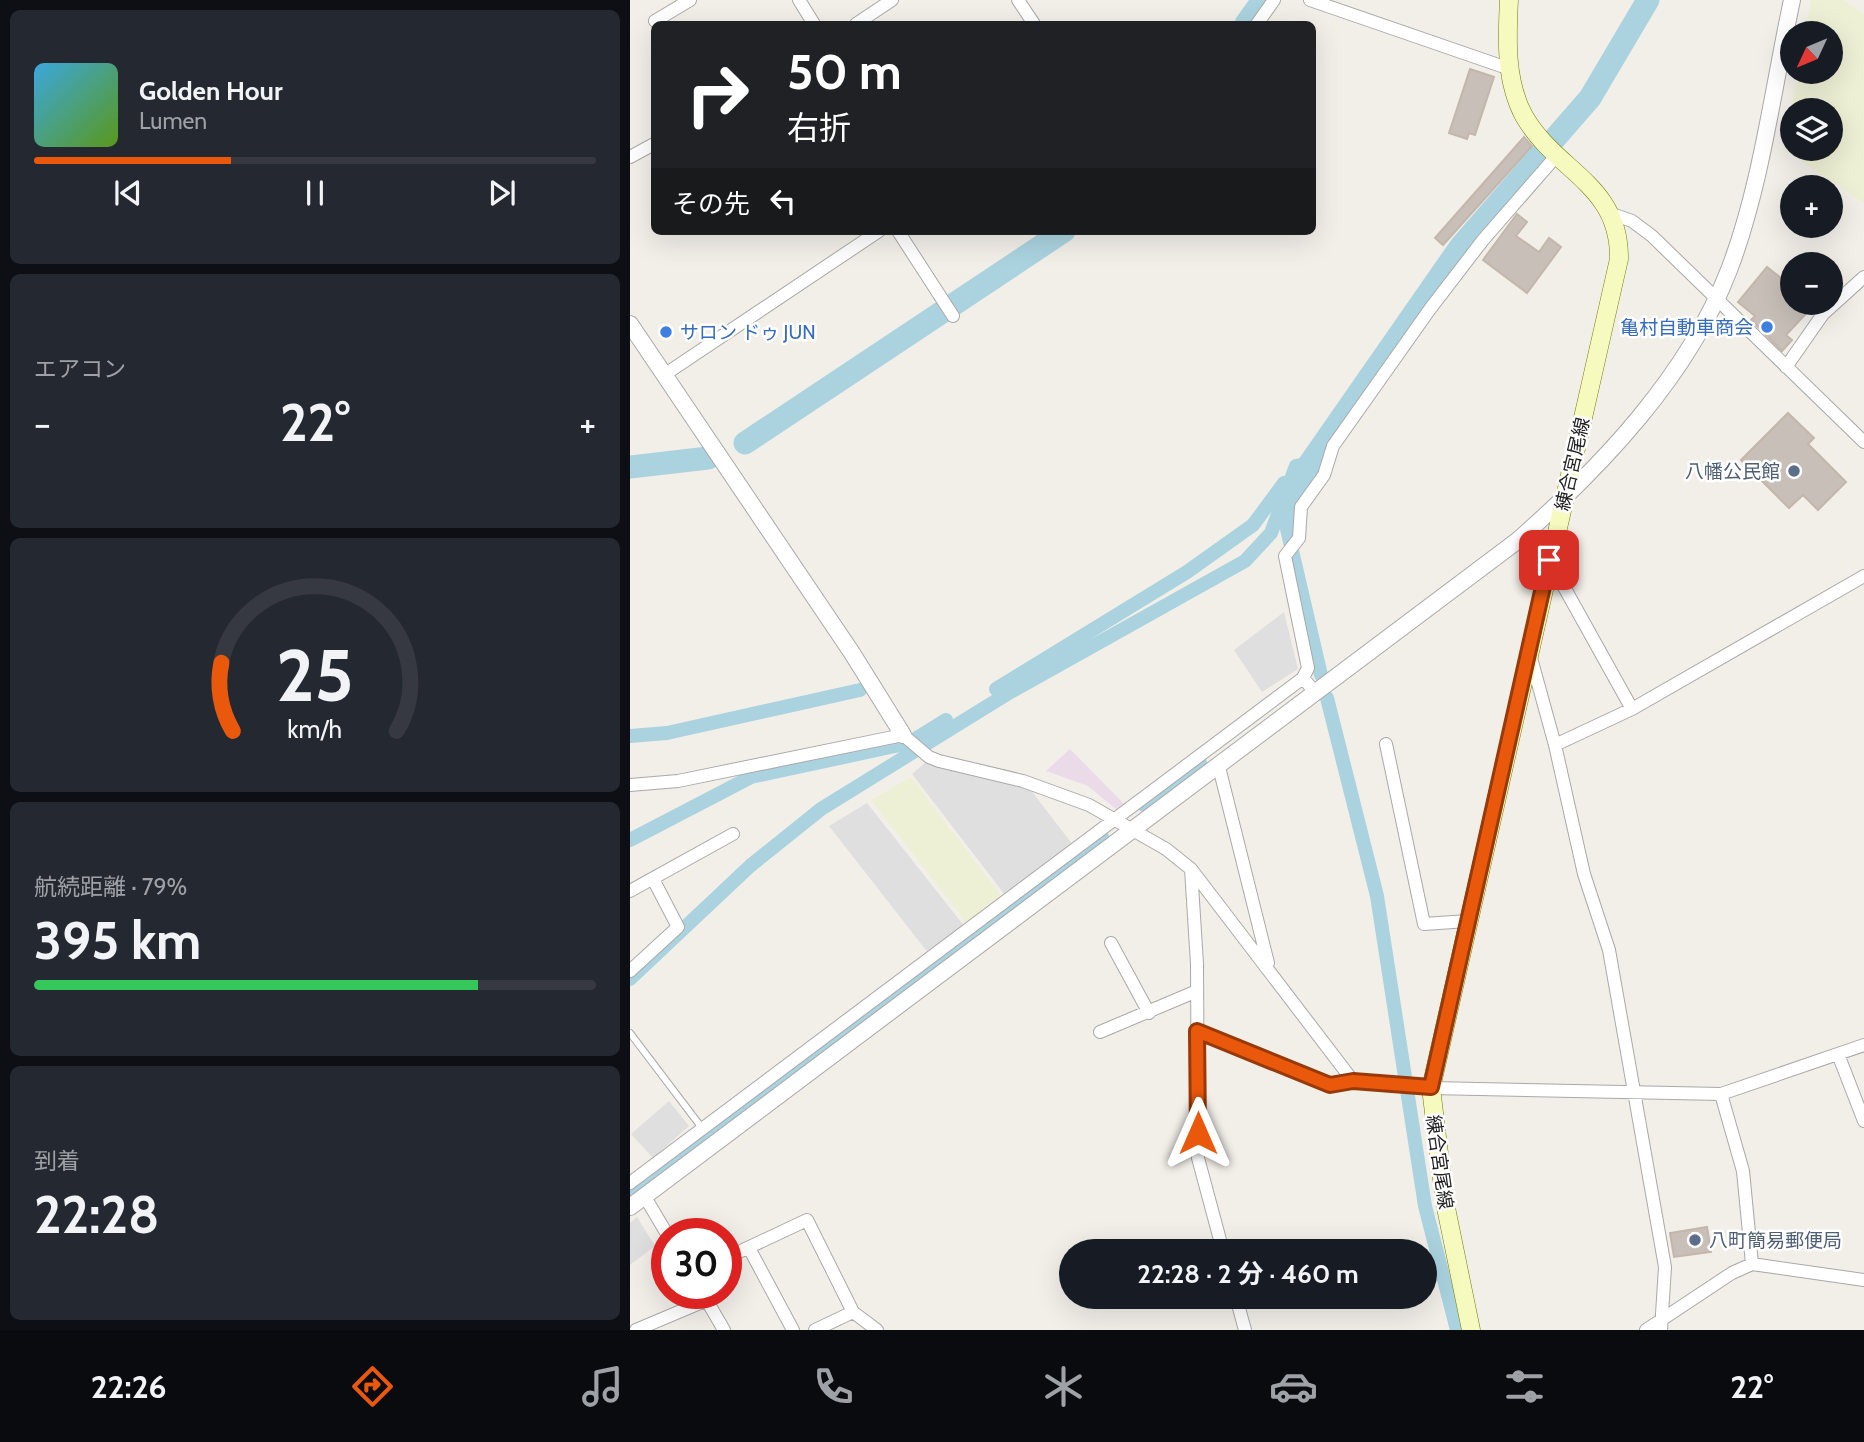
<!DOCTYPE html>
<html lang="ja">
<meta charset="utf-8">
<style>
:root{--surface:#171b24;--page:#242831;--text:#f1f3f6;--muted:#9ea1a6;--line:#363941;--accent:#ea580c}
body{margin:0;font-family:Cabin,"Noto Sans JP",sans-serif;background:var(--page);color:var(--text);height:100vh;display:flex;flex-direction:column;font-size:26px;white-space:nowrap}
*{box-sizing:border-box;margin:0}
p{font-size:23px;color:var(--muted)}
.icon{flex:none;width:38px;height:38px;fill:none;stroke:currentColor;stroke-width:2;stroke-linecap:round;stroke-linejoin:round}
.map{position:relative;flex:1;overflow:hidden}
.sheet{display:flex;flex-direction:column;gap:10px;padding:10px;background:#0d0f14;width:630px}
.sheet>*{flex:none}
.top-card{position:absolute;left:21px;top:21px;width:665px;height:214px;border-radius:10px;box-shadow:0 7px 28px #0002;background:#202124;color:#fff;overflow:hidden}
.needle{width:46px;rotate:226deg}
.tools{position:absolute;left:1150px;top:21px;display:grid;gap:14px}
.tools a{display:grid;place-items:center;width:63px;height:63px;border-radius:50%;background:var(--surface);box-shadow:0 7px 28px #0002;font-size:35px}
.speed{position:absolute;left:21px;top:1218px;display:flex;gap:14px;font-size:35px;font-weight:700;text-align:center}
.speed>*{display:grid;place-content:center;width:91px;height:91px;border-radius:50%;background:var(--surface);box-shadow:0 7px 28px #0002;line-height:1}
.speed .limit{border:10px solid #d22;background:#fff;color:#111}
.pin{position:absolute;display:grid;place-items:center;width:60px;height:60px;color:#fff;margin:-30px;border-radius:14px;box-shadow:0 4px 10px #0006}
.me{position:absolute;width:77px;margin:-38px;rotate:0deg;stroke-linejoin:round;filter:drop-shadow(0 0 5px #0008)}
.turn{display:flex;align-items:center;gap:24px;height:147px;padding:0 21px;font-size:32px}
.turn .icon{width:91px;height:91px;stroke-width:2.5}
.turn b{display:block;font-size:49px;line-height:60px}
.then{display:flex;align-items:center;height:66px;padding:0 21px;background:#0003;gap:14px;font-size:26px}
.big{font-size:52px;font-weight:700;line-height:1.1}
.sheet .widget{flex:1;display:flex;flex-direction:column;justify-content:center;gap:10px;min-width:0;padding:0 24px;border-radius:10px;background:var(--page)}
.sheet .dial{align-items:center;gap:0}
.dial svg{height:182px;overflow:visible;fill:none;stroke:var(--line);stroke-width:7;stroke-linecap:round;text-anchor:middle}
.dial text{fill:var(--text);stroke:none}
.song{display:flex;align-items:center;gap:21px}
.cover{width:84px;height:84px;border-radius:10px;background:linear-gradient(135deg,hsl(200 70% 55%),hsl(90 70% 35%))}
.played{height:7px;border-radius:4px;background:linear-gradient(90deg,var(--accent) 35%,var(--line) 35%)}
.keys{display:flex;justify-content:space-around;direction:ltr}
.heat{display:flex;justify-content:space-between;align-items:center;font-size:38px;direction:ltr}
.charge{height:10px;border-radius:5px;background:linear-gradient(90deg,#34c759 79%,var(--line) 0)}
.trip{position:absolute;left:429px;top:1239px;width:378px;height:70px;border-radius:35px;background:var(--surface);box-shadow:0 7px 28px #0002;font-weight:700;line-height:70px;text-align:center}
.dock{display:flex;height:112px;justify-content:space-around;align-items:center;background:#090b0e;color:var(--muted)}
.dock .icon{width:49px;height:49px}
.dock .current{color:var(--accent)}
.dock b{font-size:32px;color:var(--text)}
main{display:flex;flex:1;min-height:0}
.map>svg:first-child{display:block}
.residential{fill:#e0dfdf}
.industrial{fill:#ebdbe8}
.farmland{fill:#eef0d5;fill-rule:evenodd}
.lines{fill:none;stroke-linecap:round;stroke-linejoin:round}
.canal{stroke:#aad3df;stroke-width:14}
.river{stroke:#aad3df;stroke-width:23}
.building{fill:#c7bfb8;stroke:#c4b6ab;stroke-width:2}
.service-casing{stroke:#a9a9a9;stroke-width:8}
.minor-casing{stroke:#a9a9a9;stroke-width:14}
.tertiary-casing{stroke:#a9a9a9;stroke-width:18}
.secondary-casing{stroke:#707d05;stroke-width:19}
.service{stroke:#fff;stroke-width:6}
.minor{stroke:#fff;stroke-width:12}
.tertiary{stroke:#fff;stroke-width:16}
.secondary{stroke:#f7fabf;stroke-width:18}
.route-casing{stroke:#983908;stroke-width:18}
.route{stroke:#ea580c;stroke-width:12}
.shop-dot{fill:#3f7fe0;stroke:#fff;stroke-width:2.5}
.service-dot{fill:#5c6f8a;stroke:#fff;stroke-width:2.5}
.labels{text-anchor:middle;stroke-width:5;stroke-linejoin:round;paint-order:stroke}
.shop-label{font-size:19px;fill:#366cbe;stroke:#fff;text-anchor:end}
.street-label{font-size:19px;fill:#222;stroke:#fff}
.service-label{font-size:19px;fill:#4e5e75;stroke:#fff;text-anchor:end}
</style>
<main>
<section class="sheet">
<div class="widget">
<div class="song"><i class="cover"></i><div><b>Golden Hour</b><p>Lumen</p></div></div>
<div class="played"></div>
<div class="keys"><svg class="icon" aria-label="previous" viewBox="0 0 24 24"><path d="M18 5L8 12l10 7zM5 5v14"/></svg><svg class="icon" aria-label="pause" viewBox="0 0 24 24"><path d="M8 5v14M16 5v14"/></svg><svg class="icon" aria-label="next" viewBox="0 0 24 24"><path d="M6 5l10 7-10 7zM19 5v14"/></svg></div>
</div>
<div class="widget"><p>エアコン</p>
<div class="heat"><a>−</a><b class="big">22°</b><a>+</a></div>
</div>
<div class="widget dial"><svg viewBox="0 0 100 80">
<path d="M14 69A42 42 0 1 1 86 69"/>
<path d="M14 69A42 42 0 0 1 9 39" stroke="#ea580c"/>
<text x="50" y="56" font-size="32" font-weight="700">25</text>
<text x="50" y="72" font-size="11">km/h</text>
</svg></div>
<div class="widget"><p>航続距離 · 79%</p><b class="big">395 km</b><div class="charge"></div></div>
<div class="widget"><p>到着</p><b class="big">22:28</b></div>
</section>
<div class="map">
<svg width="1234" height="1330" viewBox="0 0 1234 1330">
<rect width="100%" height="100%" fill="#f2efe9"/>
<!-- residential -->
<path class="residential" d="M 654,612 L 668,669 L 632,692 L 604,650 Z
M 297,761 L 400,789 L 443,845 L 375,895 L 282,774 Z
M 237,803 L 335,927 L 299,954 L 199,826 Z
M 39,1101 L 59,1126 L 23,1158 L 1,1134 Z
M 7,1217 L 25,1246 L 0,1265 L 0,1223 Z"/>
<!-- industrial -->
<path class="industrial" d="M 440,749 L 494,804 L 486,809 L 458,786 L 416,771 Z"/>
<!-- farmland -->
<path class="farmland" d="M 1181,0 L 1214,0 L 1234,14 L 1234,203 L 1154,150 L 1168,72 L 1200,72 L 1200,33 L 1175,33 ZM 1162,110 L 1200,110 L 1200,149 L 1162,149 Z
M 281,777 L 372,897 L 337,923 L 241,800 Z"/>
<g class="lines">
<!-- canal -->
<path class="canal" d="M 667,487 L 657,529 L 691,675
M 366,689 L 557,572 L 623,525 L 654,483
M 697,698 L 747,896 L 795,1206 L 827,1330
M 0,736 L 37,733 L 230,690
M 514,805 L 570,763
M 0,840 L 121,777 L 279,743 L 316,720
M 0,979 L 120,866 L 191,809 L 377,694 L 615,561 L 641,533 L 666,466 L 680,463
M 0,1193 L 472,837"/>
<!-- river -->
<path class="river" d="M 616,24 L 633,0
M 115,443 L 434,231
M 0,467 L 78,458
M 667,487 L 680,463 L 831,246 L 960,98 L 1018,0"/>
</g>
<!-- building -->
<path class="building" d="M 840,69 L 864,77 L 845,135 L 839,133 L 837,139 L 819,133 Z
M 894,137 L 902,146 L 813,245 L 805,238 Z
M 887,214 L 897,222 L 886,236 L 909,252 L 919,238 L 931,247 L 897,293 L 853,260 Z
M 1137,267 L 1162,287 L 1162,303 L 1186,303 L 1156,335 L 1162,340 L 1152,351 L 1121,320 L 1125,316 L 1108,302 Z
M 1158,413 L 1184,438 L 1178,444 L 1216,482 L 1188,510 L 1173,495 L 1159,508 L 1111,460 Z
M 1077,1227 L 1081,1252 L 1044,1257 L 1040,1233 Z"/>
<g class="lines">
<!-- service casing -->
<g class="service-casing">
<path id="service" d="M 0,1033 L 72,1128"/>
</g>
<!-- minor casing -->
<g class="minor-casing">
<path id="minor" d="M 169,0 L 184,24
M 388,0 L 404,24
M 680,0 L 880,69
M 25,21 L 60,0
M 226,24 L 262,0
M 627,24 L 644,0
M 0,157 L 24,144
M 982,214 L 1002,221 L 1022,236 L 1234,442
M 268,231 L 323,316
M 1156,367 L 1193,314 L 1234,277
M 34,375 L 249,231
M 919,560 L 1002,709
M 901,658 L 925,745 L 954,874 L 979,950 L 1035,1267 L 1031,1330
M 673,678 L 678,668 L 655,556 L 669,538 L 671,507 L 694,475 L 703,446 L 800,309 L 853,240 L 928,154
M 756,744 L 794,924 L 838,921
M 925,745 L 1002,709 L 1234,576
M 588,763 L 638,963
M 0,785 L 48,781 L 273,735 L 299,757 L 309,761 L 393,781 L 459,805 L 536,849 L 561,869 L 723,1081
M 561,869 L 567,964 L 568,1158 L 593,1251
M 0,891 L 103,834
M 481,943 L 519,1013
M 0,971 L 48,927 L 23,879
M 470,1032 L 567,991
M 567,1032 L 700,1085 L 723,1081 L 801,1088 L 1091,1094 L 1234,1045
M 1208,1054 L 1234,1121
M 1091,1094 L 1113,1171 L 1122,1264
M 0,1183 L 673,678 L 684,691
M 15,1197 L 37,1234
M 119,1248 L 163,1330
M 96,1258 L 177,1220 L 223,1312 L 247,1330
M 73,1294 L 94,1330
M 606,1297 L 615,1330
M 6,1330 L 77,1300
M 185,1330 L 223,1312
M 1016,1330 L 1102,1273 L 1122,1264 L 1234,1280"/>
</g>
<!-- tertiary casing -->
<g class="tertiary-casing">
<path id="tertiary" d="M 0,324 L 222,653 L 273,735
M 0,1207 L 887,541 C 971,467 1058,376 1099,270 C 1131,187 1143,88 1162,0"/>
</g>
<!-- secondary casing -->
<g class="secondary-casing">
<path id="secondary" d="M 841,1330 L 815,1203 L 801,1088 L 989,259 C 990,184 926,172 894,116 C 875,81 877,38 879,0"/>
</g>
<!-- service -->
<use href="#service" class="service"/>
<!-- minor -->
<use href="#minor" class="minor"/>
<!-- tertiary -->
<use href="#tertiary" class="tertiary"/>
<!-- secondary -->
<use href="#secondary" class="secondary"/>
</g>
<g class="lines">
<!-- route casing -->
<g class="route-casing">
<path id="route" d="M 568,1133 L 567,1031 L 700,1085 L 723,1081 L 801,1087 L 919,560"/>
</g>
<!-- route -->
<use href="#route" class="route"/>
</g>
<!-- markers -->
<g class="shop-dot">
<circle cx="1137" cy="327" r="7"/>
<circle cx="36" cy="332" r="7"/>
</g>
<g class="service-dot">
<circle cx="1164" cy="471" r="7"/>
<circle cx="1065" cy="1240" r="7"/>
</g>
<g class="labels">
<!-- shop labels -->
<g class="shop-label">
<text x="1123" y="334">亀村自動車商会</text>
<text x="50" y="339" text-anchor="start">サロン ドゥ JUN</text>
</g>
<!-- street labels -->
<g class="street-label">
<text transform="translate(942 464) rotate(-77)" y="7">練合宮尾線</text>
<text transform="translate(810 1162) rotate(82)" y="7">練合宮尾線</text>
</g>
<!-- service labels -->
<g class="service-label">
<text x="1150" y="478">八幡公民館</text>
<text x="1079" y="1247" text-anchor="start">八町簡易郵便局</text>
</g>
</g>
</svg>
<div class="tools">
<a><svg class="needle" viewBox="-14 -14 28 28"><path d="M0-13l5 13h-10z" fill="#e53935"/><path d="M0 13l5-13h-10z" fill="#9ea1a6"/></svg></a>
<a><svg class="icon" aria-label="layers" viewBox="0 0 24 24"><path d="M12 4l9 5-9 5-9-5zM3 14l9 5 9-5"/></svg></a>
<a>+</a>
<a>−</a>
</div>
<div class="speed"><div class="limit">30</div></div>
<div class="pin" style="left:919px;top:560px;background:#d93025"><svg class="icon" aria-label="arrive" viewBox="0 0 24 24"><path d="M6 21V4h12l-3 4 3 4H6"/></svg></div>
<svg class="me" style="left:568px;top:1133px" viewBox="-20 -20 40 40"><path d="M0-17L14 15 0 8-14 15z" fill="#ea580c" stroke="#fff" stroke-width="4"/></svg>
<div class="trip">22:28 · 2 分 · 460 m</div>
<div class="top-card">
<div class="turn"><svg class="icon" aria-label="right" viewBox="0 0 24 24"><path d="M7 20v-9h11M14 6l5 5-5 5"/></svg><div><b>50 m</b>右折</div></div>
<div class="then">その先<svg class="icon" aria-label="left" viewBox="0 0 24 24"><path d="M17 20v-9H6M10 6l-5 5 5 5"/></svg></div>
</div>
</div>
</main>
<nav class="dock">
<b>22:26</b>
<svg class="icon current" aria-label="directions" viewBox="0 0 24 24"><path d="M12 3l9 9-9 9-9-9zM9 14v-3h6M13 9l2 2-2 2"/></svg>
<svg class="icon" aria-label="music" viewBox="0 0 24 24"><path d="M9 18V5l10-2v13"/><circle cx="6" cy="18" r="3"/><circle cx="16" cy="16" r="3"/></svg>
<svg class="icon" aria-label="phone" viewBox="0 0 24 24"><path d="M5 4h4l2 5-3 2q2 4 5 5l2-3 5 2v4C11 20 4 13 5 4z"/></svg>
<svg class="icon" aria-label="climate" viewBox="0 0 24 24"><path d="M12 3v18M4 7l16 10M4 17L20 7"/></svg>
<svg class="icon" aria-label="car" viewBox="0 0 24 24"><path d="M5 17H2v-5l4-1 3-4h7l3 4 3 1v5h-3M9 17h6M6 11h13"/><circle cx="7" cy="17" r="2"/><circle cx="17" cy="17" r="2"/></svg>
<svg class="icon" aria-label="filters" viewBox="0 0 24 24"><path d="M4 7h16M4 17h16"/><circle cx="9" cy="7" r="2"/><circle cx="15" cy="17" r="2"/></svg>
<b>22°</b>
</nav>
